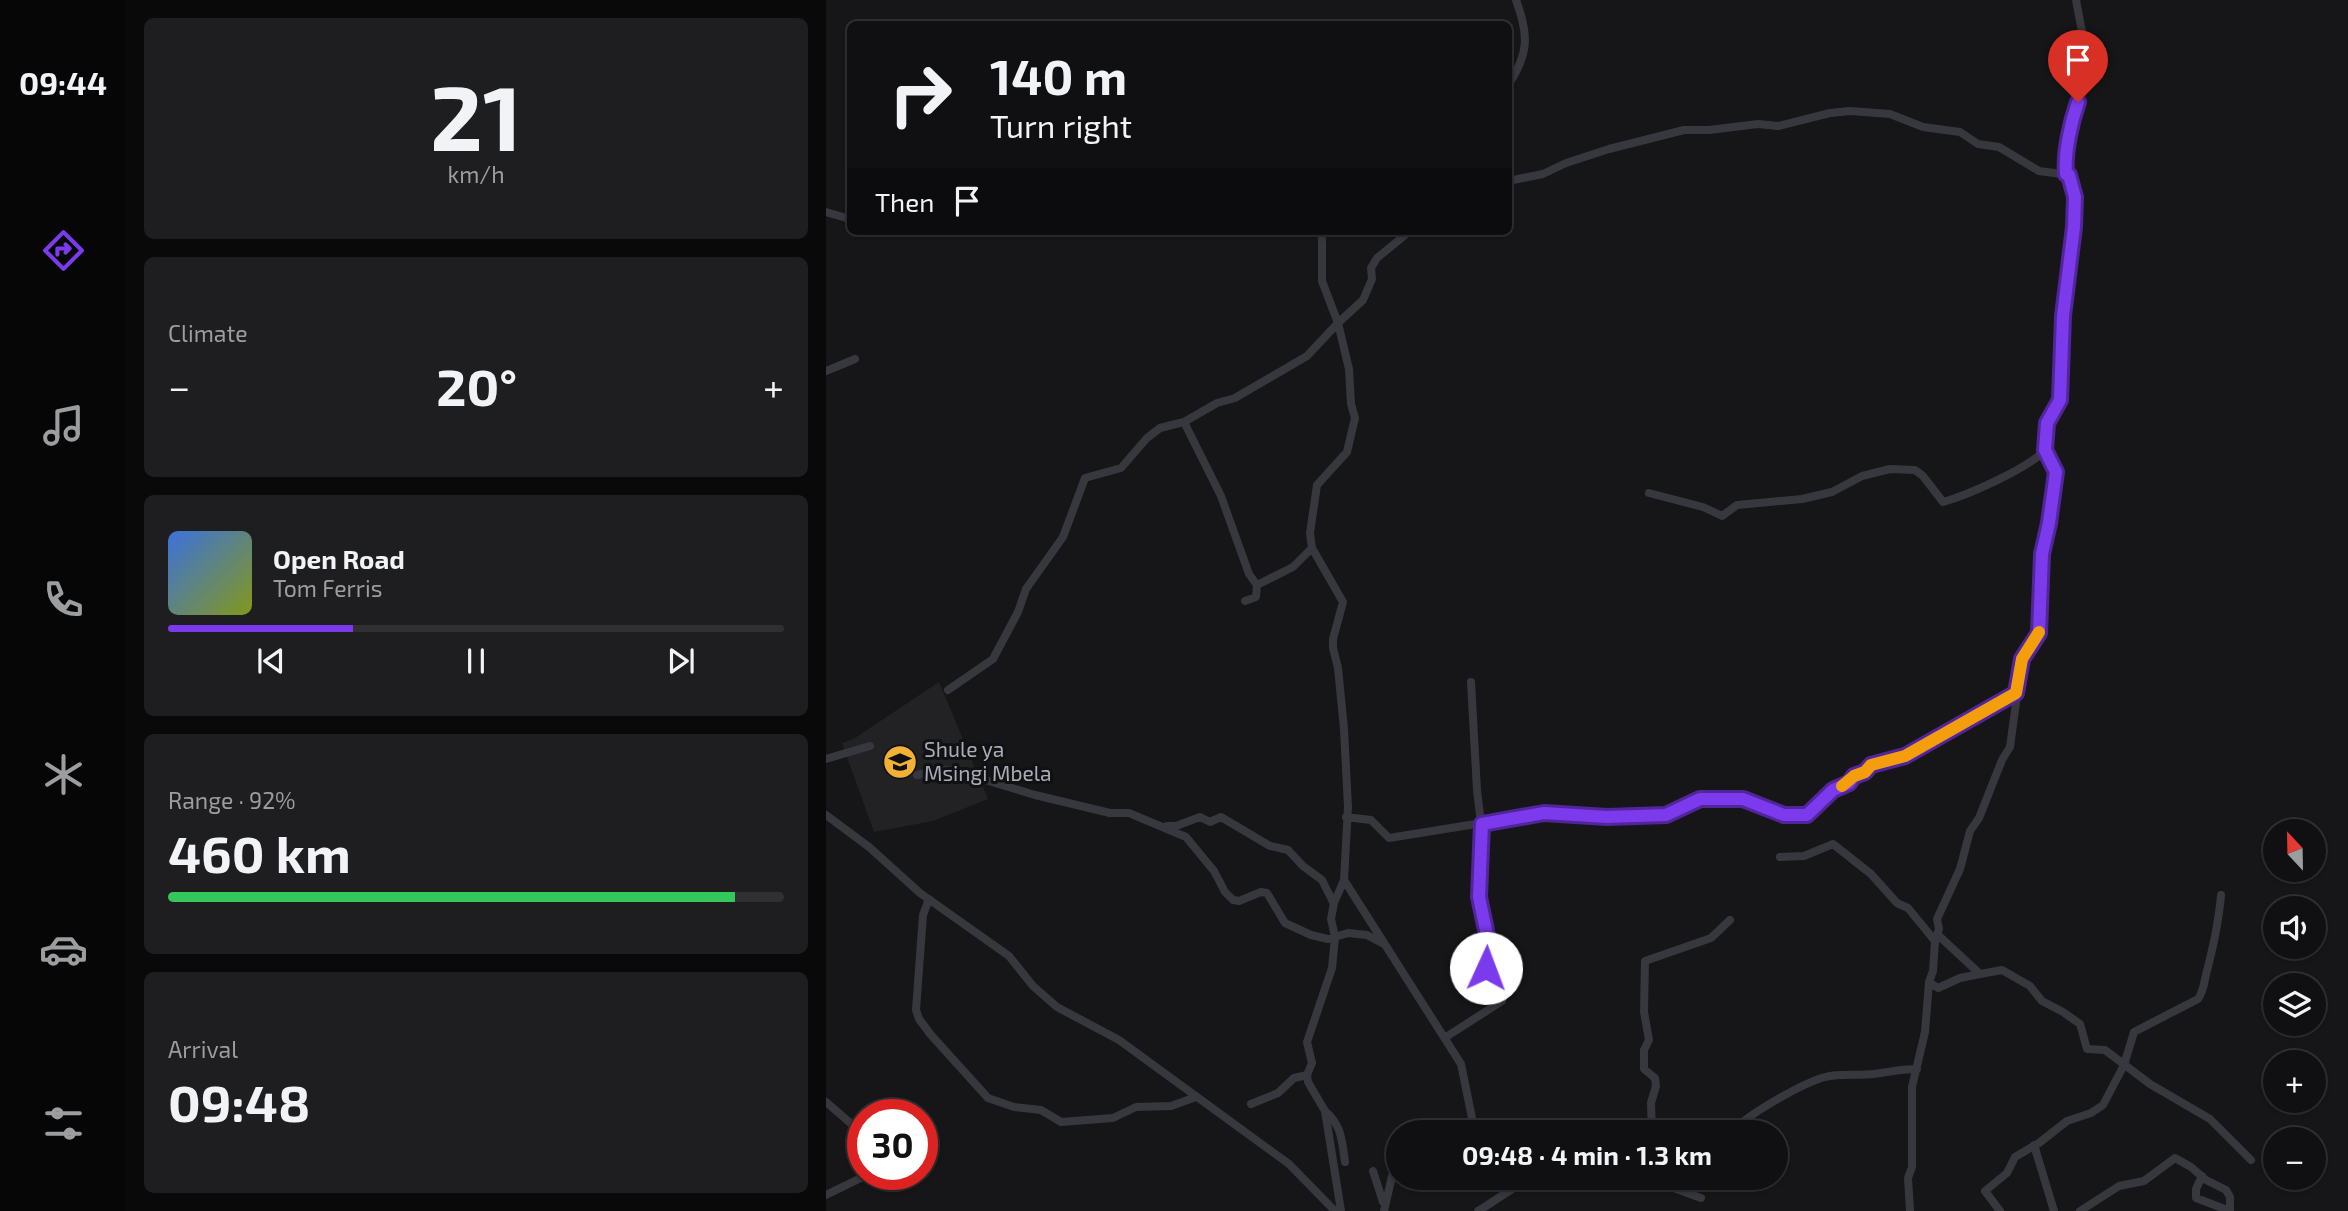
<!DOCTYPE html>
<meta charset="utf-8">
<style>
:root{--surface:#101012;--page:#1e1e20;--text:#f1f3f6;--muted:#9c9d9f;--line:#303032;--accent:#7c3aed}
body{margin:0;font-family:"Exo 2",sans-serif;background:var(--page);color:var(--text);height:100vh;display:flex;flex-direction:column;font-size:26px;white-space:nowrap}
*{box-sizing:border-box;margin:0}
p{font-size:23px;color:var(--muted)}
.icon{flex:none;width:38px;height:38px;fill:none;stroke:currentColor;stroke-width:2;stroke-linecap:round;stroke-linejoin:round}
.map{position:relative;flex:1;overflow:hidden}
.sheet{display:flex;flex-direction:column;gap:18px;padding:18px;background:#09090a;width:700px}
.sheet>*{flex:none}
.hud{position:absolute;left:21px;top:21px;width:665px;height:214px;border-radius:10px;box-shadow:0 2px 5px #0004,0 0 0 2px var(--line);background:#101012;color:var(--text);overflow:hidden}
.needle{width:46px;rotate:338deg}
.tools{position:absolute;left:1437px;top:819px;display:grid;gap:14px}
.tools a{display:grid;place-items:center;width:63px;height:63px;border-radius:50%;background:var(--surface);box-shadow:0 2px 5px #0004,0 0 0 2px var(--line);font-size:35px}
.speed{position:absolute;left:21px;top:1099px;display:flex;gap:14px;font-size:35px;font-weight:700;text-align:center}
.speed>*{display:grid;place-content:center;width:91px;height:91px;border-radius:50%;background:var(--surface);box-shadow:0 2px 5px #0004,0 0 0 2px var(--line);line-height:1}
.speed .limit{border:10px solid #d22;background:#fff;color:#111}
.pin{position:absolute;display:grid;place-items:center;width:60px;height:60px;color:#fff;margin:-72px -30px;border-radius:50% 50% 50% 0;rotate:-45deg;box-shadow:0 0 7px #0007}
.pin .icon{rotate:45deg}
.me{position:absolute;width:77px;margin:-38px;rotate:2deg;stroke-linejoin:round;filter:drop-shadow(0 0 5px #0008)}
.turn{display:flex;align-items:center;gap:24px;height:147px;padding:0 28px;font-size:32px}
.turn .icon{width:91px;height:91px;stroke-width:2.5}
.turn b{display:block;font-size:49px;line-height:60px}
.then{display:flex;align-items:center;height:66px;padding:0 28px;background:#0003;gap:14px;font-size:26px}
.big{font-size:52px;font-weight:700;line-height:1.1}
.sheet .card{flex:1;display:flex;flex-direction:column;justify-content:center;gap:10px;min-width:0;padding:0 24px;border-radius:10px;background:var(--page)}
.sheet .dial{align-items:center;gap:0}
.dial b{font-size:91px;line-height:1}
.song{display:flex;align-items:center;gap:21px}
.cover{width:84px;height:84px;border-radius:10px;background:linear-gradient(135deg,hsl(220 70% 55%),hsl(70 70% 35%))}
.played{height:7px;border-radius:4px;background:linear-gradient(90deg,var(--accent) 30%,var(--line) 30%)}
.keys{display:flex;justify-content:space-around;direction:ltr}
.heat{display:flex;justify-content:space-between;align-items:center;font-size:38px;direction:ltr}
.charge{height:10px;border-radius:5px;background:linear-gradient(90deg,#34c759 92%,var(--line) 0)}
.trip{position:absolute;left:560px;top:1120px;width:402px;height:70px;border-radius:35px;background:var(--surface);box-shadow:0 2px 5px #0004,0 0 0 2px var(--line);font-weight:700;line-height:70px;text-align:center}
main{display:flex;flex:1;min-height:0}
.dock{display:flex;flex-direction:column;width:126px;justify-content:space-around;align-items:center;background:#060607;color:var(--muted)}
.dock .icon{width:49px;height:49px}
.dock .current{color:var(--accent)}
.dock b{font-size:32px;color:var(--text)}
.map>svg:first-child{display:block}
.built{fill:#222225}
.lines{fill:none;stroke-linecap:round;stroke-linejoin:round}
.minor{stroke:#37383d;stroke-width:8}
.route-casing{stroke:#51269a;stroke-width:18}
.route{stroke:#7c3aed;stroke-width:12}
.slow{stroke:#f59e0b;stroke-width:12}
.labels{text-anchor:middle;stroke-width:6;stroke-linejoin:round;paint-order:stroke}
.poi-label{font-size:21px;fill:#a8adb8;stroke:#111113;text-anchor:start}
</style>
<main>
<nav class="dock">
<b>09:44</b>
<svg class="icon current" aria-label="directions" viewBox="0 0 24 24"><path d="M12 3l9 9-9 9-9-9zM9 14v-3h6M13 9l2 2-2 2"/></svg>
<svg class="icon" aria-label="music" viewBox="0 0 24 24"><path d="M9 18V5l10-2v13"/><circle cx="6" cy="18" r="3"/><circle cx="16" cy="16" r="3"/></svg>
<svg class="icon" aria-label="phone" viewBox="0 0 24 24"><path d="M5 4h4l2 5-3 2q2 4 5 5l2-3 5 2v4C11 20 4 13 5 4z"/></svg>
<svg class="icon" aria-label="climate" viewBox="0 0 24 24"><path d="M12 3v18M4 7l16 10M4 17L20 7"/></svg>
<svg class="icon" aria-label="car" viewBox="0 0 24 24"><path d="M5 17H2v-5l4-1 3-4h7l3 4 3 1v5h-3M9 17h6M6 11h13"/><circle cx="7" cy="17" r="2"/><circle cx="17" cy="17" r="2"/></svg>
<svg class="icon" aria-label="filters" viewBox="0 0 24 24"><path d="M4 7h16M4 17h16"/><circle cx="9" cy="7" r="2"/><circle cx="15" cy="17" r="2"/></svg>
</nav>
<section class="sheet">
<div class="card dial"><b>21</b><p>km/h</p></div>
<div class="card"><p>Climate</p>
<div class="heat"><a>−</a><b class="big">20°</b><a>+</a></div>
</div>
<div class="card">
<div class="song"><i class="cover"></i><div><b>Open Road</b><p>Tom Ferris</p></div></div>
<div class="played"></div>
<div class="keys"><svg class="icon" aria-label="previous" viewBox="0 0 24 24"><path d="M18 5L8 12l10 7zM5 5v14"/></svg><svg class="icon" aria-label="pause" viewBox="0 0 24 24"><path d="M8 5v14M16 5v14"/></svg><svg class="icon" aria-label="next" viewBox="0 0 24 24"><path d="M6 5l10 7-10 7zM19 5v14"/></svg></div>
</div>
<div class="card"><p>Range · 92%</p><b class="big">460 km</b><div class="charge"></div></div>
<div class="card"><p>Arrival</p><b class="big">09:48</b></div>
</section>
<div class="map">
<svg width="1522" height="1211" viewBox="0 0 1522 1211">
<rect width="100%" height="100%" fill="#161618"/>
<!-- built -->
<path class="built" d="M 113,682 L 162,799 L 107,821 L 48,832 L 16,743 L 29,738 Z"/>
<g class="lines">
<!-- minor -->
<path class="minor" d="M 682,85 C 703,54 703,35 690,0
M 1240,174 L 1239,163 L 1246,119 L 1260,83 L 1257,37 L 1250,0
M 682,181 L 717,174 L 740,163 L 783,149 L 858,130 L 883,130 L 932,124 L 952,126 L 1004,113 L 1024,111 L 1064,114 L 1097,127 L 1134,132 L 1152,144 L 1173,147 L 1213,171 L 1243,175 L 1249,197 L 1248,227 L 1237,316 L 1234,400 L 1221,423 L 1219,450 L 1230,472 L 1223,523 L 1216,554 L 1213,633 L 1196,659 L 1184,747 L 1176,760 L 1153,818 L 1144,831 L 1134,869 L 1111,919 L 1113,929 L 1109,941 L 1107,971 L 1103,982 L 1099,1032 L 1086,1087 L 1086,1167 L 1082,1178 L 1084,1211
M 0,212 L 24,219
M 0,371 L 29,359
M 358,422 L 395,496 L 423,574 L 431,585 L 430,597 L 419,601
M 823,493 L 877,507 L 896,516 L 911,505 L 976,499 L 1006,492 L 1036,476 L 1064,469 L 1089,470 L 1097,476 L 1117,502 C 1142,495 1203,468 1219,450
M 431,585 L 467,567 L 486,548
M 122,690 L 167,659 L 192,612 L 200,589 L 237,537 L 259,478 L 295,468 L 321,438 L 334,428 L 358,422 L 391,403 L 409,398 L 481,356 L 512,323 L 496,281 L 496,231
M 0,759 L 44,746
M 91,775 L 116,770 L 130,771 L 209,795 L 284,813 L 303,813 L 360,837 L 388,871 L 399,892 L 407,900 L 413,901 L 435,892 L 441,893 L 459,923 L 485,935 L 502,939 L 522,933 L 541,935 L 556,943
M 0,815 L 43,847 L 94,893 L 183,956 L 207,986 L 231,1007 L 293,1040 L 463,1164 L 509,1211
M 520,817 L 545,820 L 563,838 L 718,813 L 781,817 L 840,815 L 874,799 L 917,799 L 958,815 L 981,815 L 1007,790 L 1023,783 L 1028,776 L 1039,772 L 1045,765 L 1079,756 L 1190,693
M 341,826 L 350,826 L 374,817 L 384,822 L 395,817 L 444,846 L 462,850 L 477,866 L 496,880 L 507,902
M 954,857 L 978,856 L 1007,844 L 1045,874 L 1071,903 L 1082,908 L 1109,941
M 518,880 L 635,1064 L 646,1118
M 103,899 L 97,915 L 90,1010 L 93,1019 L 105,1035 L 162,1098 L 188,1107 L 215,1110 L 235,1122 L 287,1118 L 310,1107 L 345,1106 L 370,1097
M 1112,935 L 1154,974 L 1176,970 L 1204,986 L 1216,1001 L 1237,1012 L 1254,1024 L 1261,1049 L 1279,1050 L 1324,1084 L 1384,1119 L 1425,1160
M 1103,982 L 1112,988 L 1134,978 L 1154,974
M 620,1037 L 676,1001 L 660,968 L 659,959 L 662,940 L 653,896 L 657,840 L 651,790 L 645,682
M 0,1102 L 37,1134
M 425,1104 L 452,1093 L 468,1078 L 481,1075
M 499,1111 C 516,1125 516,1142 519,1162
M 575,1131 L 575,1132
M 826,1132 L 825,1103 L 830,1086 L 829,1078 L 818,1069 L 818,1050 L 823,1040 L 818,1012 L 819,961 L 885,938 L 904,920
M 906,1132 C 920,1115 977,1083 999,1077 C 1015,1073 1031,1076 1048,1074 C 1063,1072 1075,1069 1091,1069
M 1208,1145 L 1228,1211
M 547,1171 L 557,1202
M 1376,1176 L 1370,1189 L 1370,1198 L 1404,1211
M 835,1178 L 842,1186 L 875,1198
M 0,1195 L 43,1174
M 515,1211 L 499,1111 L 482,1082 L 481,1075 L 486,1063 L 481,1042 L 506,968 L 509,937 L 505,919 L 508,903 L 518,880 L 522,807 L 518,729 L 512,668 L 507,648 L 507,639 L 517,602 L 486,548 L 484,533 L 491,485 L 521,452 L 529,418 L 525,404 L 523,369 L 512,323 L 537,300 L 546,279 L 545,268 L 551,258 L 584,231
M 558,1211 L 572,1150
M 652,1211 C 671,1200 688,1185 710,1178
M 1174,1211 L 1159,1191 L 1181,1173 L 1189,1157 L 1213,1143 L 1241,1121 L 1265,1113 L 1277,1105 L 1298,1065 L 1308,1032 L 1372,999 C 1379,989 1378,979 1382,967 C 1388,943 1393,920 1395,895
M 1254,1211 L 1293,1186 L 1318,1181 L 1349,1158 L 1365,1167 L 1380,1180 L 1400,1190 L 1404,1197 L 1404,1211"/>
</g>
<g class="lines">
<!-- route casing -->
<g class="route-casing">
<path id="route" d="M 660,968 L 659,959 L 662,940 L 653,897 L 656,824 L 718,813 L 781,817 L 840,815 L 874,799 L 917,799 L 958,815 L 981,815 L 1007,790 L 1023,783 L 1028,776 L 1039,772 L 1045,765 L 1079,756 L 1190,693 L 1196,659 L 1213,633 L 1216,554 L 1223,523 L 1230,472 L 1219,450 L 1221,423 L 1234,400 L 1237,316 L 1248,227 L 1249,197 L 1243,175 L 1240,174 C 1238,153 1245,122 1252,102"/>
</g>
<!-- route -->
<use href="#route" class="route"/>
<!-- slow -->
<path class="slow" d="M 1016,786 L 1028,776 L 1039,772 L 1045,765 L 1079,756 L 1190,693 L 1196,659 L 1213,632"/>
</g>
<!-- icons -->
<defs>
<g id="school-disc" transform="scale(1.75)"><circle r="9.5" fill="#f2b134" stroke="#111113"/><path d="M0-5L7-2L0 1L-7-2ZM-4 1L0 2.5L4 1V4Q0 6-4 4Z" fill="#111"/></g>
</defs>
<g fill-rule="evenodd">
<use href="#school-disc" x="74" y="762"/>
</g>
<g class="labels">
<!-- poi labels -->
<g class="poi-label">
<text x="98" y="757">Shule ya<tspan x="98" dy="24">Msingi Mbela</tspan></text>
</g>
</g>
</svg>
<div class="tools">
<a><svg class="needle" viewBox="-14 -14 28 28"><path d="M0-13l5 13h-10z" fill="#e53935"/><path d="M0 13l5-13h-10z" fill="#9c9d9f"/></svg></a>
<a><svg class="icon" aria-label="sound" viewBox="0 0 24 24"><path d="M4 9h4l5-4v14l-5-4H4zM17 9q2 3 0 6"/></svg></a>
<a><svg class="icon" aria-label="layers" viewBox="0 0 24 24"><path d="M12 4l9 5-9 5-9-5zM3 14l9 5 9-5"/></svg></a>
<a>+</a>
<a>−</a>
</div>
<div class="speed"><div class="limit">30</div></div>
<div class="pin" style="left:1252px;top:102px;background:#d93025"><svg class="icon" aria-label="arrive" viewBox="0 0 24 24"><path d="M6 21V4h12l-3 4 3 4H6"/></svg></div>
<svg class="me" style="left:660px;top:968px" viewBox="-20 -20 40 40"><circle r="19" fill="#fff"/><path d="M0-13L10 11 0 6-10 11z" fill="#7c3aed"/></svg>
<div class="trip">09:48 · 4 min · 1.3 km</div>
<div class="hud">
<div class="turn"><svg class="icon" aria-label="right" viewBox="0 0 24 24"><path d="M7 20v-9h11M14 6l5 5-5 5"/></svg><div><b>140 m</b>Turn right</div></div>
<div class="then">Then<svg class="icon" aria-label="arrive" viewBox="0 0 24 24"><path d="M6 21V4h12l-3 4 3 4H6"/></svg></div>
</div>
</div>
</main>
